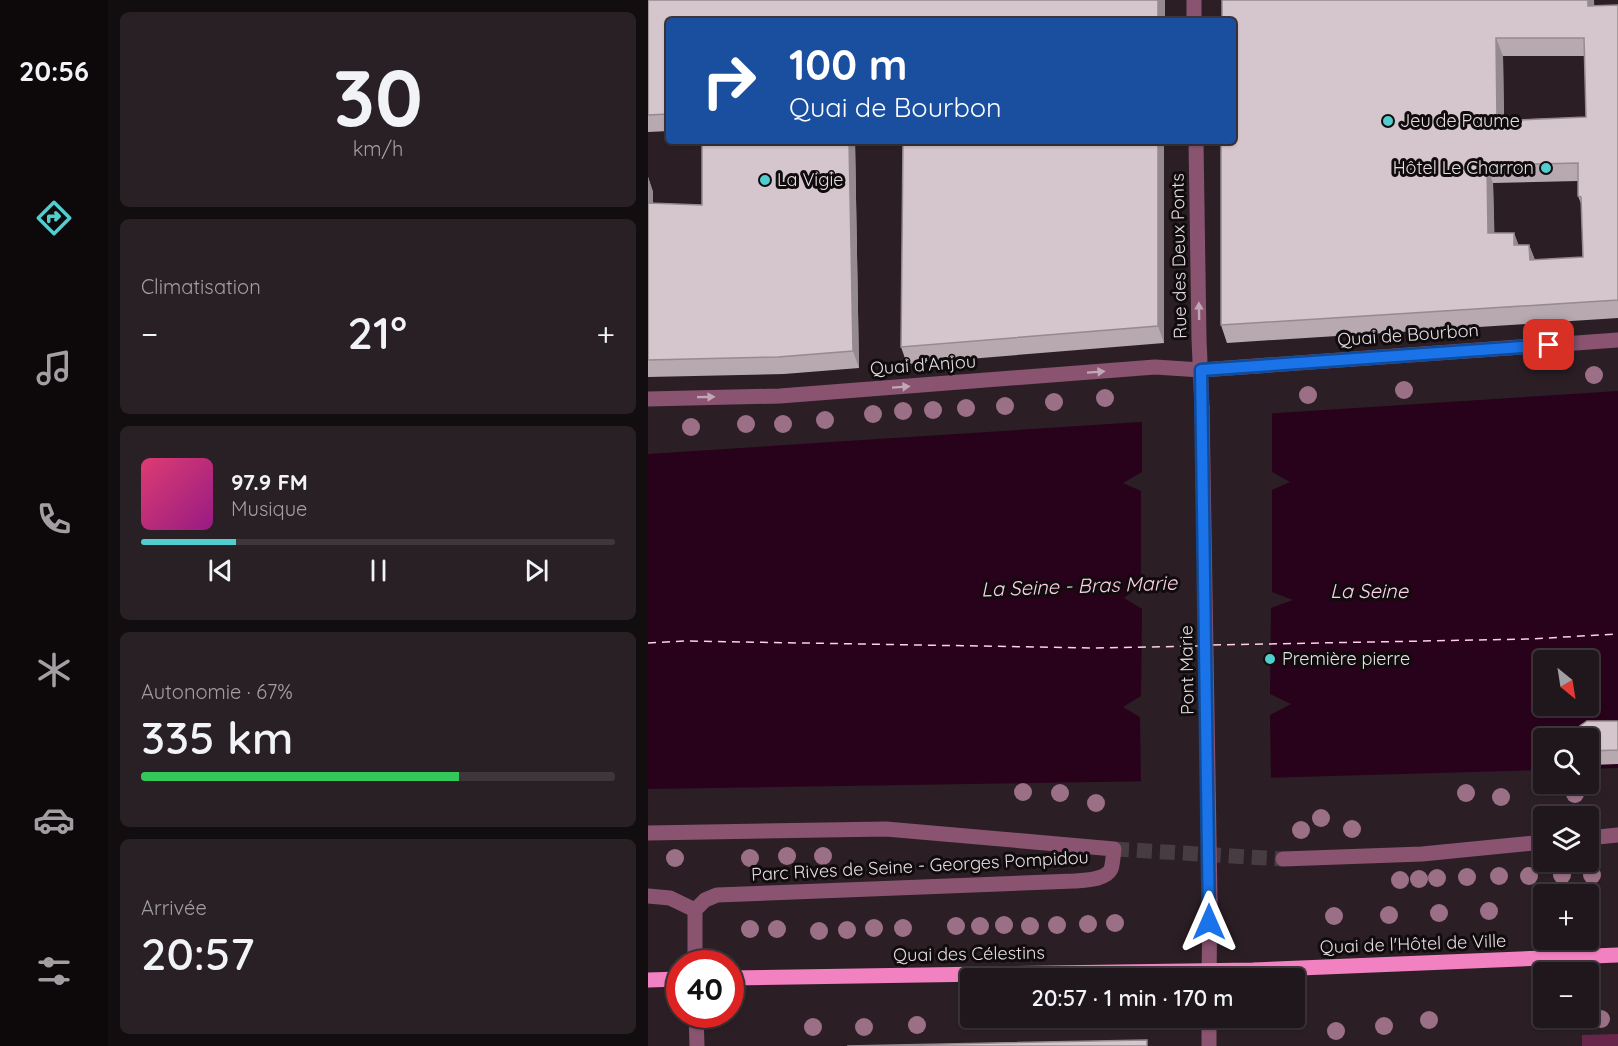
<!DOCTYPE html>
<html lang="fr">
<meta charset="utf-8">
<style>
:root{--surface:#20171c;--page:#282025;--text:#f1f3f6;--muted:#a29fa3;--line:#3d363b;--accent:#52cdcf}
body{margin:0;font-family:Quicksand,sans-serif;background:var(--page);color:var(--text);height:100vh;display:flex;flex-direction:column;font-size:22px;white-space:nowrap}
*{box-sizing:border-box;margin:0}
p{font-size:20px;color:var(--muted)}
.icon{flex:none;width:33px;height:33px;fill:none;stroke:currentColor;stroke-width:2;stroke-linecap:round;stroke-linejoin:round}
.map{position:relative;flex:1;overflow:hidden}
.sheet{display:flex;flex-direction:column;gap:12px;padding:12px;background:#120d0f;width:540px}
.sheet>*{flex:none}
.guide{position:absolute;left:18px;top:18px;width:570px;height:126px;border-radius:6px;box-shadow:0 2px 4px #0004,0 0 0 2px var(--line);background:#1a4fa0;color:#fff;overflow:hidden}
.needle{width:39px;rotate:150deg}
.fabs{position:absolute;left:885px;top:650px;display:grid;gap:12px}
.fabs a{display:grid;place-items:center;width:66px;height:66px;border-radius:6px;background:var(--surface);box-shadow:0 2px 4px #0004,0 0 0 2px var(--line);font-size:30px}
.speed{position:absolute;left:18px;top:950px;display:flex;gap:12px;font-size:30px;font-weight:700;text-align:center}
.speed>*{display:grid;place-content:center;width:78px;height:78px;border-radius:50%;background:var(--surface);box-shadow:0 2px 4px #0004,0 0 0 2px var(--line);line-height:1}
.speed .limit{border:9px solid #d22;background:#fff;color:#111}
.pin{position:absolute;display:grid;place-items:center;width:51px;height:51px;color:#fff;margin:-26px;border-radius:12px;box-shadow:0 3px 9px #0006}
.me{position:absolute;width:66px;margin:-33px;rotate:0deg;stroke-linejoin:round;filter:drop-shadow(0 0 4px #0008)}
.turn{display:flex;align-items:center;gap:21px;height:126px;padding:0 24px;font-size:27px}
.turn .icon{width:78px;height:78px;stroke-width:2.5}
.turn b{display:block;font-size:42px;line-height:51px}
.big{font-size:45px;font-weight:600;line-height:1.1}
.sheet .widget{flex:1;display:flex;flex-direction:column;justify-content:center;gap:9px;min-width:0;padding:0 21px;border-radius:9px;background:var(--page)}
.sheet .dial{align-items:center;gap:0}
.dial b{font-size:78px;line-height:1}
.song{display:flex;align-items:center;gap:18px}
.cover{width:72px;height:72px;border-radius:9px;background:linear-gradient(135deg,hsl(340 70% 55%),hsl(310 70% 35%))}
.played{height:6px;border-radius:3px;background:linear-gradient(90deg,var(--accent) 20%,var(--line) 20%)}
.keys{display:flex;justify-content:space-around;direction:ltr}
.heat{display:flex;justify-content:space-between;align-items:center;font-size:33px;direction:ltr}
.charge{height:9px;border-radius:4px;background:linear-gradient(90deg,#34c759 67%,var(--line) 0)}
.trip{position:absolute;left:312px;top:968px;width:345px;height:60px;border-radius:6px;background:var(--surface);box-shadow:0 2px 4px #0004,0 0 0 2px var(--line);font-weight:600;line-height:60px;text-align:center}
main{display:flex;flex:1;min-height:0}
.tabs{display:flex;flex-direction:column;width:108px;justify-content:space-around;align-items:center;background:#0d090b;color:var(--muted)}
.tabs .icon{width:42px;height:42px}
.tabs .current{color:var(--accent)}
.tabs b{font-size:27px;color:var(--text)}
.map>svg:first-child{display:block}
.green{fill:#67254c}
.water{fill:#28021a;fill-rule:evenodd}
.pier{fill:#2b1f25}
.lines{fill:none;stroke-linecap:round;stroke-linejoin:round}
.ferry{stroke:#ffd0e8;stroke-width:1.5;stroke-dasharray:8 6;stroke-linecap:butt}
.minor-tunnel{stroke:#473c41;stroke-width:15;stroke-dasharray:15 8;stroke-linecap:butt}
.minor{stroke:#8a5471;stroke-width:15}
.major{stroke:#f181c0;stroke-width:15}
.minor-bridge{stroke:#8a5471;stroke-width:15}
.tree{fill:#9b7086}
.wall{fill:#b7a9af;fill-rule:evenodd}
.shaded-wall{fill:#958a8f}
.building{fill:#d5c5cc;stroke:#958a8f;stroke-width:1.5;fill-rule:evenodd}
.oneway{fill:#c1a7b5}
.route-casing{stroke:#114b97;stroke-width:15}
.route{stroke:#1a73e8;stroke-width:10}
.poi-dot{fill:#52cdcf;stroke:#100b0d;stroke-width:2}
.labels{text-anchor:middle;stroke-width:6;stroke-linejoin:round;paint-order:stroke}
.poi-label{font-size:18px;fill:#e6dee2;stroke:#100b0d;text-anchor:start}
.street-label{font-size:18px;fill:#e6dee2;stroke:#100b0d}
.water-label{font-size:20px;font-style:italic;fill:#ffd0e8;stroke:#100b0d}
</style>
<main>
<nav class="tabs">
<b>20:56</b>
<svg class="icon current" aria-label="directions" viewBox="0 0 24 24"><path d="M12 3l9 9-9 9-9-9zM9 14v-3h6M13 9l2 2-2 2"/></svg>
<svg class="icon" aria-label="music" viewBox="0 0 24 24"><path d="M9 18V5l10-2v13"/><circle cx="6" cy="18" r="3"/><circle cx="16" cy="16" r="3"/></svg>
<svg class="icon" aria-label="phone" viewBox="0 0 24 24"><path d="M5 4h4l2 5-3 2q2 4 5 5l2-3 5 2v4C11 20 4 13 5 4z"/></svg>
<svg class="icon" aria-label="climate" viewBox="0 0 24 24"><path d="M12 3v18M4 7l16 10M4 17L20 7"/></svg>
<svg class="icon" aria-label="car" viewBox="0 0 24 24"><path d="M5 17H2v-5l4-1 3-4h7l3 4 3 1v5h-3M9 17h6M6 11h13"/><circle cx="7" cy="17" r="2"/><circle cx="17" cy="17" r="2"/></svg>
<svg class="icon" aria-label="filters" viewBox="0 0 24 24"><path d="M4 7h16M4 17h16"/><circle cx="9" cy="7" r="2"/><circle cx="15" cy="17" r="2"/></svg>
</nav>
<section class="sheet">
<div class="widget dial"><b>30</b><p>km/h</p></div>
<div class="widget"><p>Climatisation</p>
<div class="heat"><a>−</a><b class="big">21°</b><a>+</a></div>
</div>
<div class="widget">
<div class="song"><i class="cover"></i><div><b>97.9 FM</b><p>Musique</p></div></div>
<div class="played"></div>
<div class="keys"><svg class="icon" aria-label="previous" viewBox="0 0 24 24"><path d="M18 5L8 12l10 7zM5 5v14"/></svg><svg class="icon" aria-label="pause" viewBox="0 0 24 24"><path d="M8 5v14M16 5v14"/></svg><svg class="icon" aria-label="next" viewBox="0 0 24 24"><path d="M6 5l10 7-10 7zM19 5v14"/></svg></div>
</div>
<div class="widget"><p>Autonomie · 67%</p><b class="big">335 km</b><div class="charge"></div></div>
<div class="widget"><p>Arrivée</p><b class="big">20:57</b></div>
</section>
<div class="map">
<svg width="970" height="1046" viewBox="0 0 970 1046">
<rect width="100%" height="100%" fill="#2b1f25"/>
<!-- green -->
<path class="green" d="M 970,1034 L 970,1046 L 934,1046 L 934,1035 Z"/>
<!-- water -->
<path class="water" d="M 970,391 L 970,768 L 941,769 L 940,738 L 896,738 L 895,770 L 513,781 L 0,789 L 0,454 ZM 896,660 L 940,660 L 940,705 L 896,705 Z"/>
<!-- pier -->
<path class="pier" d="M 624,411 L 624,472 L 642,482 L 624,490 L 624,592 L 645,600 L 623,608 L 622,694 L 643,704 L 622,715 L 623,781 L 493,785 L 492,717 L 475,707 L 493,696 L 494,609 L 476,598 L 493,585 L 493,491 L 475,483 L 494,472 L 494,419 Z"/>
<g class="lines">
<!-- ferry -->
<path class="ferry" d="M 0,643 L 38,641 L 447,648 L 551,646
M 565,645 L 881,639 L 970,634"/>
<!-- minor-tunnel -->
<path class="minor-tunnel" d="M 466,849 L 635,859"/>
<!-- minor -->
<path class="minor" d="M 546,0 L 546,21
M 548,141 L 551,339 L 554,408
M 0,399 L 132,396 L 507,367 L 553,370 L 970,340
M 0,833 L 238,829 L 466,849 C 465,855 465,863 463,869 C 458,880 437,880 426,881 L 69,895 L 57,900 L 47,910 L 47,963
M 940,838 L 970,835
M 635,859 L 774,854 L 896,842
M 0,896 L 22,898 L 47,910
M 561,978 L 562,899
M 48,1014 L 49,1046
M 561,1046 L 561,1017"/>
<!-- major -->
<path class="major" d="M 82,978 L 605,970 L 970,955
M 0,980 L 32,979"/>
<!-- minor-bridge -->
<path class="minor-bridge" d="M 554,408 L 562,899"/>
</g>
<!-- trees -->
<g class="tree">
<circle cx="946" cy="375" r="9"/>
<circle cx="756" cy="390" r="9"/>
<circle cx="660" cy="395" r="9"/>
<circle cx="457" cy="398" r="9"/>
<circle cx="406" cy="402" r="9"/>
<circle cx="357" cy="406" r="9"/>
<circle cx="318" cy="408" r="9"/>
<circle cx="285" cy="410" r="9"/>
<circle cx="255" cy="411" r="9"/>
<circle cx="225" cy="414" r="9"/>
<circle cx="177" cy="420" r="9"/>
<circle cx="98" cy="424" r="9"/>
<circle cx="135" cy="424" r="9"/>
<circle cx="43" cy="427" r="9"/>
<circle cx="375" cy="792" r="9"/>
<circle cx="412" cy="793" r="9"/>
<circle cx="818" cy="793" r="9"/>
<circle cx="927" cy="794" r="9"/>
<circle cx="853" cy="797" r="9"/>
<circle cx="448" cy="803" r="9"/>
<circle cx="673" cy="818" r="9"/>
<circle cx="704" cy="829" r="9"/>
<circle cx="653" cy="830" r="9"/>
<circle cx="139" cy="856" r="9"/>
<circle cx="175" cy="856" r="9"/>
<circle cx="27" cy="858" r="9"/>
<circle cx="102" cy="858" r="9"/>
<circle cx="914" cy="875" r="9"/>
<circle cx="944" cy="875" r="9"/>
<circle cx="851" cy="876" r="9"/>
<circle cx="881" cy="876" r="9"/>
<circle cx="819" cy="877" r="9"/>
<circle cx="789" cy="878" r="9"/>
<circle cx="771" cy="879" r="9"/>
<circle cx="752" cy="880" r="9"/>
<circle cx="841" cy="911" r="9"/>
<circle cx="791" cy="913" r="9"/>
<circle cx="741" cy="915" r="9"/>
<circle cx="686" cy="916" r="9"/>
<circle cx="467" cy="923" r="9"/>
<circle cx="440" cy="924" r="9"/>
<circle cx="356" cy="925" r="9"/>
<circle cx="409" cy="925" r="9"/>
<circle cx="308" cy="926" r="9"/>
<circle cx="332" cy="926" r="9"/>
<circle cx="382" cy="926" r="9"/>
<circle cx="226" cy="928" r="9"/>
<circle cx="255" cy="928" r="9"/>
<circle cx="102" cy="929" r="9"/>
<circle cx="129" cy="929" r="9"/>
<circle cx="199" cy="930" r="9"/>
<circle cx="171" cy="931" r="9"/>
<circle cx="953" cy="1019" r="9"/>
<circle cx="781" cy="1020" r="9"/>
<circle cx="269" cy="1025" r="9"/>
<circle cx="736" cy="1026" r="9"/>
<circle cx="165" cy="1027" r="9"/>
<circle cx="216" cy="1027" r="9"/>
<circle cx="688" cy="1031" r="9"/>
</g>
<!-- wall -->
<path class="wall" d="M 0,0 L 517,0 L 517,21 L 21,21 L 21,131 L 0,132 Z
M 946,0 L 946,6 L 970,5 L 970,318 L 579,343 L 573,325 L 585,21 ZM 855,56 L 937,56 L 938,117 L 856,120 ZM 930,181 L 930,196 L 934,206 L 935,257 L 887,260 L 881,245 L 870,245 L 866,233 L 846,233 L 845,183 Z
M 54,141 L 207,141 L 211,368 L 136,374 L 0,377 L 0,177 L 5,192 L 5,203 L 54,205 Z
M 516,141 L 516,343 L 259,364 L 253,347 Z
M 970,721 L 970,764 L 943,765 L 940,763 L 940,738 L 916,738 L 916,737 Z"/>
<!-- shaded-wall -->
<path class="shaded-wall" d="M 510,0 L 517,0 L 517,21 L 510,21 Z
M 940,0 L 946,0 L 947,24 L 940,6 Z
M 848,38 L 855,56 L 856,139 L 849,121 Z
M 201,141 L 207,141 L 211,368 L 205,351 Z
M 510,141 L 516,141 L 516,343 L 510,326 Z
M 839,165 L 845,183 L 847,251 L 840,233 Z
M 0,177 L 5,192 L 5,220 L 0,206 Z
M 866,233 L 873,251 L 866,245 Z
M 881,245 L 888,263 L 882,260 Z"/>
<!-- building -->
<path class="building" d="M 0,0 L 510,0 L 510,21 L 21,21 L 21,114 L 0,115 Z
M 574,0 L 940,0 L 940,6 L 970,5 L 970,300 L 573,325 L 573,141 L 585,141 L 585,21 L 574,21 ZM 848,38 L 936,38 L 938,117 L 849,121 ZM 930,163 L 930,196 L 933,197 L 935,257 L 882,260 L 881,245 L 866,245 L 866,233 L 840,233 L 839,165 Z
M 54,141 L 201,141 L 205,351 L 130,357 L 0,360 L 0,203 L 54,205 Z
M 255,141 L 510,141 L 510,326 L 253,347 Z
M 939,721 L 970,721 L 970,750 L 940,751 L 940,738 L 917,738 L 916,737 Z
M 499,1040 L 499,1046 L 199,1046 Z"/>
<!-- one-way arrows -->
<defs><path id="oneway-solid" d="M-6-.8H1V-3.2L6.5 0L1 3.2V.8H-6Z" transform="scale(1.5)"/></defs>
<g class="oneway">
<use href="#oneway-solid" transform="translate(551 311) rotate(-91)"/>
<use href="#oneway-solid" transform="translate(448 372) rotate(-4)"/>
<use href="#oneway-solid" transform="translate(253 387) rotate(-4)"/>
<use href="#oneway-solid" transform="translate(58 397) rotate(-1)"/>
</g>
<g class="lines">
<!-- route casing -->
<g class="route-casing">
<path id="route" d="M 561,922 L 553,370 L 901,345"/>
</g>
<!-- route -->
<use href="#route" class="route"/>
</g>
<!-- markers -->
<g class="poi-dot">
<circle cx="740" cy="121" r="6"/>
<circle cx="898" cy="168" r="6"/>
<circle cx="117" cy="180" r="6"/>
<circle cx="622" cy="659" r="6"/>
</g>
<g class="labels">
<!-- poi labels -->
<g class="poi-label">
<text x="752" y="127">Jeu de Paume</text>
<text x="886" y="174" text-anchor="end">Hôtel Le Charron</text>
<text x="129" y="186">La Vigie</text>
<text x="634" y="665">Première pierre</text>
</g>
<!-- street labels -->
<g class="street-label">
<text transform="translate(531 256) rotate(-91)" y="6">Rue des Deux Ponts</text>
<text transform="translate(760 335) rotate(-4)" y="6">Quai de Bourbon</text>
<text transform="translate(275 365) rotate(-4)" y="6">Quai d'Anjou</text>
<text transform="translate(539 670) rotate(-91)" y="6">Pont Marie</text>
<text transform="translate(272 866) rotate(-3)" y="6">Parc Rives de Seine - Georges Pompidou</text>
<text transform="translate(765 944) rotate(-2)" y="6">Quai de l'Hôtel de Ville</text>
<text transform="translate(321 954) rotate(-1)" y="6">Quai des Célestins</text>
</g>
<!-- water labels -->
<g class="water-label">
<text transform="translate(431 586) rotate(-2)" y="7">La Seine - Bras Marie</text>
<text x="721" y="598">La Seine</text>
</g>
</g>
</svg>
<div class="fabs">
<a><svg class="needle" viewBox="-14 -14 28 28"><path d="M0-13l5 13h-10z" fill="#e53935"/><path d="M0 13l5-13h-10z" fill="#a29fa3"/></svg></a>
<a><svg class="icon" aria-label="search" viewBox="0 0 24 24"><circle cx="10" cy="10" r="6"/><path d="M15 15l6 6"/></svg></a>
<a><svg class="icon" aria-label="layers" viewBox="0 0 24 24"><path d="M12 4l9 5-9 5-9-5zM3 14l9 5 9-5"/></svg></a>
<a>+</a>
<a>−</a>
</div>
<div class="speed"><div class="limit">40</div></div>
<div class="pin" style="left:901px;top:345px;background:#d93025"><svg class="icon" aria-label="arrive" viewBox="0 0 24 24"><path d="M6 21V4h12l-3 4 3 4H6"/></svg></div>
<svg class="me" style="left:561px;top:922px" viewBox="-20 -20 40 40"><path d="M0-17L14 15 0 8-14 15z" fill="#1a73e8" stroke="#fff" stroke-width="4"/></svg>
<div class="trip">20:57 · 1 min · 170 m</div>
<div class="guide">
<div class="turn"><svg class="icon" aria-label="right" viewBox="0 0 24 24"><path d="M7 20v-9h11M14 6l5 5-5 5"/></svg><div><b>100 m</b>Quai de Bourbon</div></div>
</div>
</div>
</main>
